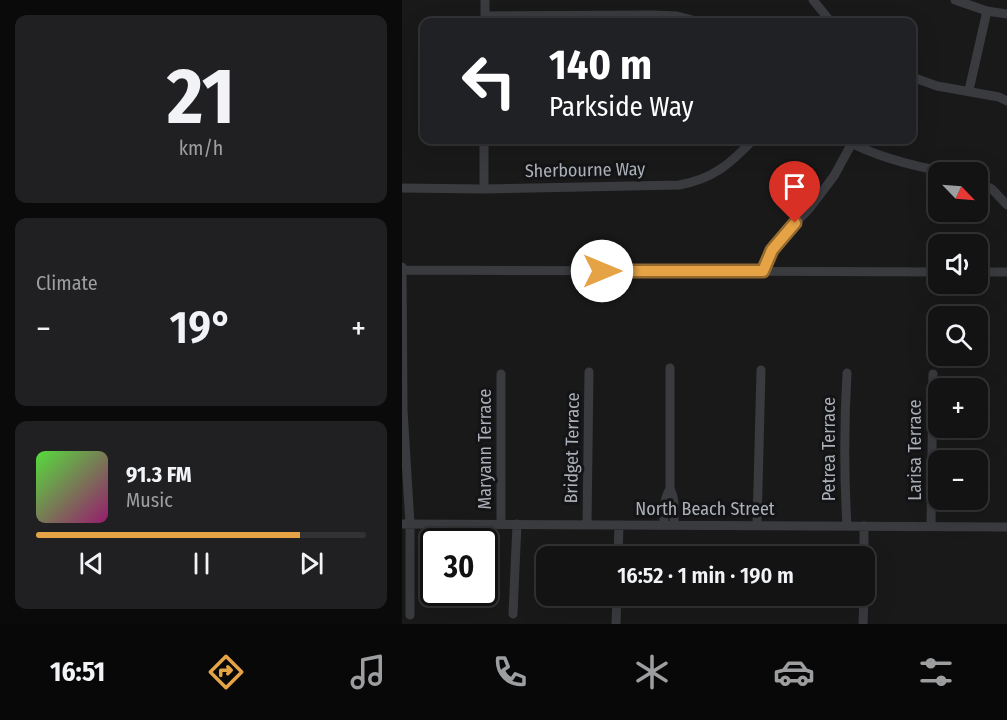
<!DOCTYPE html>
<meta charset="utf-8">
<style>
:root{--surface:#131314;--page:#202022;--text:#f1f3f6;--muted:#9d9ea0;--line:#323234;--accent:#e5a346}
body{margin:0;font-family:"Fira Sans Condensed",sans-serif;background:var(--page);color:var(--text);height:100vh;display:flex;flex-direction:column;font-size:22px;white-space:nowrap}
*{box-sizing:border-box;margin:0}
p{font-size:20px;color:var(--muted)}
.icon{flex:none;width:33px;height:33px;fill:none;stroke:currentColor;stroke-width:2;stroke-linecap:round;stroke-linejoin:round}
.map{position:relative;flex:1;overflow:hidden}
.drawer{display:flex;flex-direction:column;gap:15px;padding:15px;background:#0a0a0b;width:402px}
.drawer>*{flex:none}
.banner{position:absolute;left:18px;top:18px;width:496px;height:126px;border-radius:12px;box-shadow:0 6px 24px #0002,0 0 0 2px var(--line);background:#202124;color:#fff;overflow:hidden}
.needle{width:39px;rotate:115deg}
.fabs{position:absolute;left:526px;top:162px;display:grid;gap:12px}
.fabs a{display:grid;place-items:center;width:60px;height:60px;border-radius:12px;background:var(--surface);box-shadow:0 6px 24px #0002,0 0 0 2px var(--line);font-size:30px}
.speed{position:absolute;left:18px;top:528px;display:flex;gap:12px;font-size:30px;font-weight:700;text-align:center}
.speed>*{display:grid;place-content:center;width:78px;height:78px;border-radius:50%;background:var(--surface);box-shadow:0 6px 24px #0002,0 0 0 2px var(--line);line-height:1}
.speed .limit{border:3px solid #111;border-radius:9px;background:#fff;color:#111}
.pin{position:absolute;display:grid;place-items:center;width:51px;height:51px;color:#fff;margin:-62px -26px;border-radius:50% 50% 50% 0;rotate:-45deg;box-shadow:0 0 6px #0007}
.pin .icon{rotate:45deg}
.me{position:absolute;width:66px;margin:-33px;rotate:90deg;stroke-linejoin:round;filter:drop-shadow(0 0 4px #0008)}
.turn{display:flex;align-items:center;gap:21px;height:126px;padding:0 30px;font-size:27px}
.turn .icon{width:78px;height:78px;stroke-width:2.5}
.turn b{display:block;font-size:42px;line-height:51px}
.big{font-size:45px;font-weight:600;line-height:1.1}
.drawer .tile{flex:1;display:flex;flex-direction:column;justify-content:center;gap:9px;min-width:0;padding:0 21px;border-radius:12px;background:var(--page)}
.drawer .dial{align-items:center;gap:0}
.dial b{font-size:78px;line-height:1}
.song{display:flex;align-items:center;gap:18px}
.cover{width:72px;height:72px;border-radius:9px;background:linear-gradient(135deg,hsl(110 70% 55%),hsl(320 70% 35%))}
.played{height:6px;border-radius:3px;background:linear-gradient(90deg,var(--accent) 80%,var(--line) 80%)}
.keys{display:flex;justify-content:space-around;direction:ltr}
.heat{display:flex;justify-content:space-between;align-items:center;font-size:33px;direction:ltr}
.trip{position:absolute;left:134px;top:546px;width:339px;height:60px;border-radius:12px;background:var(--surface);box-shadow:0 6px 24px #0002,0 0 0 2px var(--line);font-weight:600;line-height:60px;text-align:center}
.menu{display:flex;height:96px;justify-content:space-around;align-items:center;background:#080808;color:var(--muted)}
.menu .icon{width:42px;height:42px}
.menu .on{color:var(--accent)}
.menu b{font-size:27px;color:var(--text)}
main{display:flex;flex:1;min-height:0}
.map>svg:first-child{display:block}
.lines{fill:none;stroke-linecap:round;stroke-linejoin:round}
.minor{stroke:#3a3b3f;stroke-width:9}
.route-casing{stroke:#956a2e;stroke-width:15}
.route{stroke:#e5a346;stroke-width:10}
.labels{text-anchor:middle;stroke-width:6;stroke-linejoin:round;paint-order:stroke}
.street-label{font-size:18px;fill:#acb1b9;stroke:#141416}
</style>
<main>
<section class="drawer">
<div class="tile dial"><b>21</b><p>km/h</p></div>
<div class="tile"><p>Climate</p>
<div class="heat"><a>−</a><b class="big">19°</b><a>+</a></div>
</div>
<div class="tile">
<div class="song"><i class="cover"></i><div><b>91.3 FM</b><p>Music</p></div></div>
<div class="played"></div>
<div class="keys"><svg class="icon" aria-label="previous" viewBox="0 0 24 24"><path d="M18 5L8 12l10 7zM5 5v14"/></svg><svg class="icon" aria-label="pause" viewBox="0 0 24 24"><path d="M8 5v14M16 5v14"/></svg><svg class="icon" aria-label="next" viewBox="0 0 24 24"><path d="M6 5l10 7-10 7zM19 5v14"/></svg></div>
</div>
</section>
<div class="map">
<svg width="605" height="624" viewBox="0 0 605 624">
<rect width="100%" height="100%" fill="#19191a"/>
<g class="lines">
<!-- minor -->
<path class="minor" d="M 83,0 L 83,22
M 411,0 L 429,22
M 553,0 L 585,11 L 605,14
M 83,16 L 250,15 L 275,16 L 298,22
M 510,77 L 535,86 L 597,97 L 605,101
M 567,90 L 585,11
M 82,140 L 82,189
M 443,140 C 475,157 510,166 545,172
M 576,182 L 590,189 L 605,205
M 0,188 L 82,189 L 277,185 C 311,179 328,164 351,140
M 0,267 L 1,410 L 8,524 L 8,615
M 0,270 L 537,272
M 361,271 L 370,250 L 380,237 L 407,209 L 432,176 L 450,143
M 576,272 L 605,272
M 445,373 C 442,424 442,475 445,526
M 268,489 L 268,368
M 0,524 L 605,527
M 99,524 L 99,374
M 185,525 L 187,372
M 262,525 C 262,513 261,500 268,489 C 274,500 272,513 272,525
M 355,525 L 359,370
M 529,526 L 531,374
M 216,556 L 217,525
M 462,556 L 462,526
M 111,614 L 115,524
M 214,624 L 215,596
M 461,624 L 462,596"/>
</g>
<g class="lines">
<!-- route casing -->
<g class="route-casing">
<path id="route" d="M 200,271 L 361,271 L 370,250 L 393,223"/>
</g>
<!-- route -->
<use href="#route" class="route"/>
</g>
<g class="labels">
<!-- street labels -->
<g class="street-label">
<text transform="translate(183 170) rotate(-1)" y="6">Sherbourne Way</text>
<text transform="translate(170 448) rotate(-89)" y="6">Bridget Terrace</text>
<text transform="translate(83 449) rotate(-90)" y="6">Maryann Terrace</text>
<text transform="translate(427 449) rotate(-90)" y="6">Petrea Terrace</text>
<text transform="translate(513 450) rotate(-90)" y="6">Larisa Terrace</text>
<text x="303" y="515">North Beach Street</text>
</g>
</g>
</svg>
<div class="fabs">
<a><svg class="needle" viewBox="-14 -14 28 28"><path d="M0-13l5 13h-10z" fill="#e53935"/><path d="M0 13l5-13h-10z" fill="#9d9ea0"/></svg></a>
<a><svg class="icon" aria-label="sound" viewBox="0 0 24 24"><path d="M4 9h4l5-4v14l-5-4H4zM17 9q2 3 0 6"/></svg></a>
<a><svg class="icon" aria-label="search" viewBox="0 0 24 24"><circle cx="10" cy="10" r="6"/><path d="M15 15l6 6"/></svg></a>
<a>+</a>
<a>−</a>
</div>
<div class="speed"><div class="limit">30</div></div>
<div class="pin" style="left:393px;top:223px;background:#d93025"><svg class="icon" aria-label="arrive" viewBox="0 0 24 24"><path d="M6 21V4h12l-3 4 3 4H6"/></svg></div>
<svg class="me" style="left:200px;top:271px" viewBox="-20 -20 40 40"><circle r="19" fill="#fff"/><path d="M0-13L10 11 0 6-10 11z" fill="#e5a346"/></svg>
<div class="trip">16:52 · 1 min · 190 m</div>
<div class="banner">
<div class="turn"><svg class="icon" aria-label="left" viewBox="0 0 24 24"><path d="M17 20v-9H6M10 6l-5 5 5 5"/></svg><div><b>140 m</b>Parkside Way</div></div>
</div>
</div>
</main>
<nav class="menu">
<b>16:51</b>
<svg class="icon on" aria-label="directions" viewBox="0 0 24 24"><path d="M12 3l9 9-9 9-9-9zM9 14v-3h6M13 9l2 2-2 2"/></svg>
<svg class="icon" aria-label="music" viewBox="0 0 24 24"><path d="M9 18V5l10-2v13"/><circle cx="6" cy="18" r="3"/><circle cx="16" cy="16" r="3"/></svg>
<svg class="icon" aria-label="phone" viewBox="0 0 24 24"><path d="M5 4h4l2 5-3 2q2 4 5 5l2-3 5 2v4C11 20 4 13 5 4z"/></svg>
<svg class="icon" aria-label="climate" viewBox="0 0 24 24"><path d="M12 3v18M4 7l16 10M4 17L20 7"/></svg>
<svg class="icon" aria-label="car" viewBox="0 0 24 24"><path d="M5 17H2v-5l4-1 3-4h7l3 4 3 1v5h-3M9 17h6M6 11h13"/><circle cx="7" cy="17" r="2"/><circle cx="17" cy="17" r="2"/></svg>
<svg class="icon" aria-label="filters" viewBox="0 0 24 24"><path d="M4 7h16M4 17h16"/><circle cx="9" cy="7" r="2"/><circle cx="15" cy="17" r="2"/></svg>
</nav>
